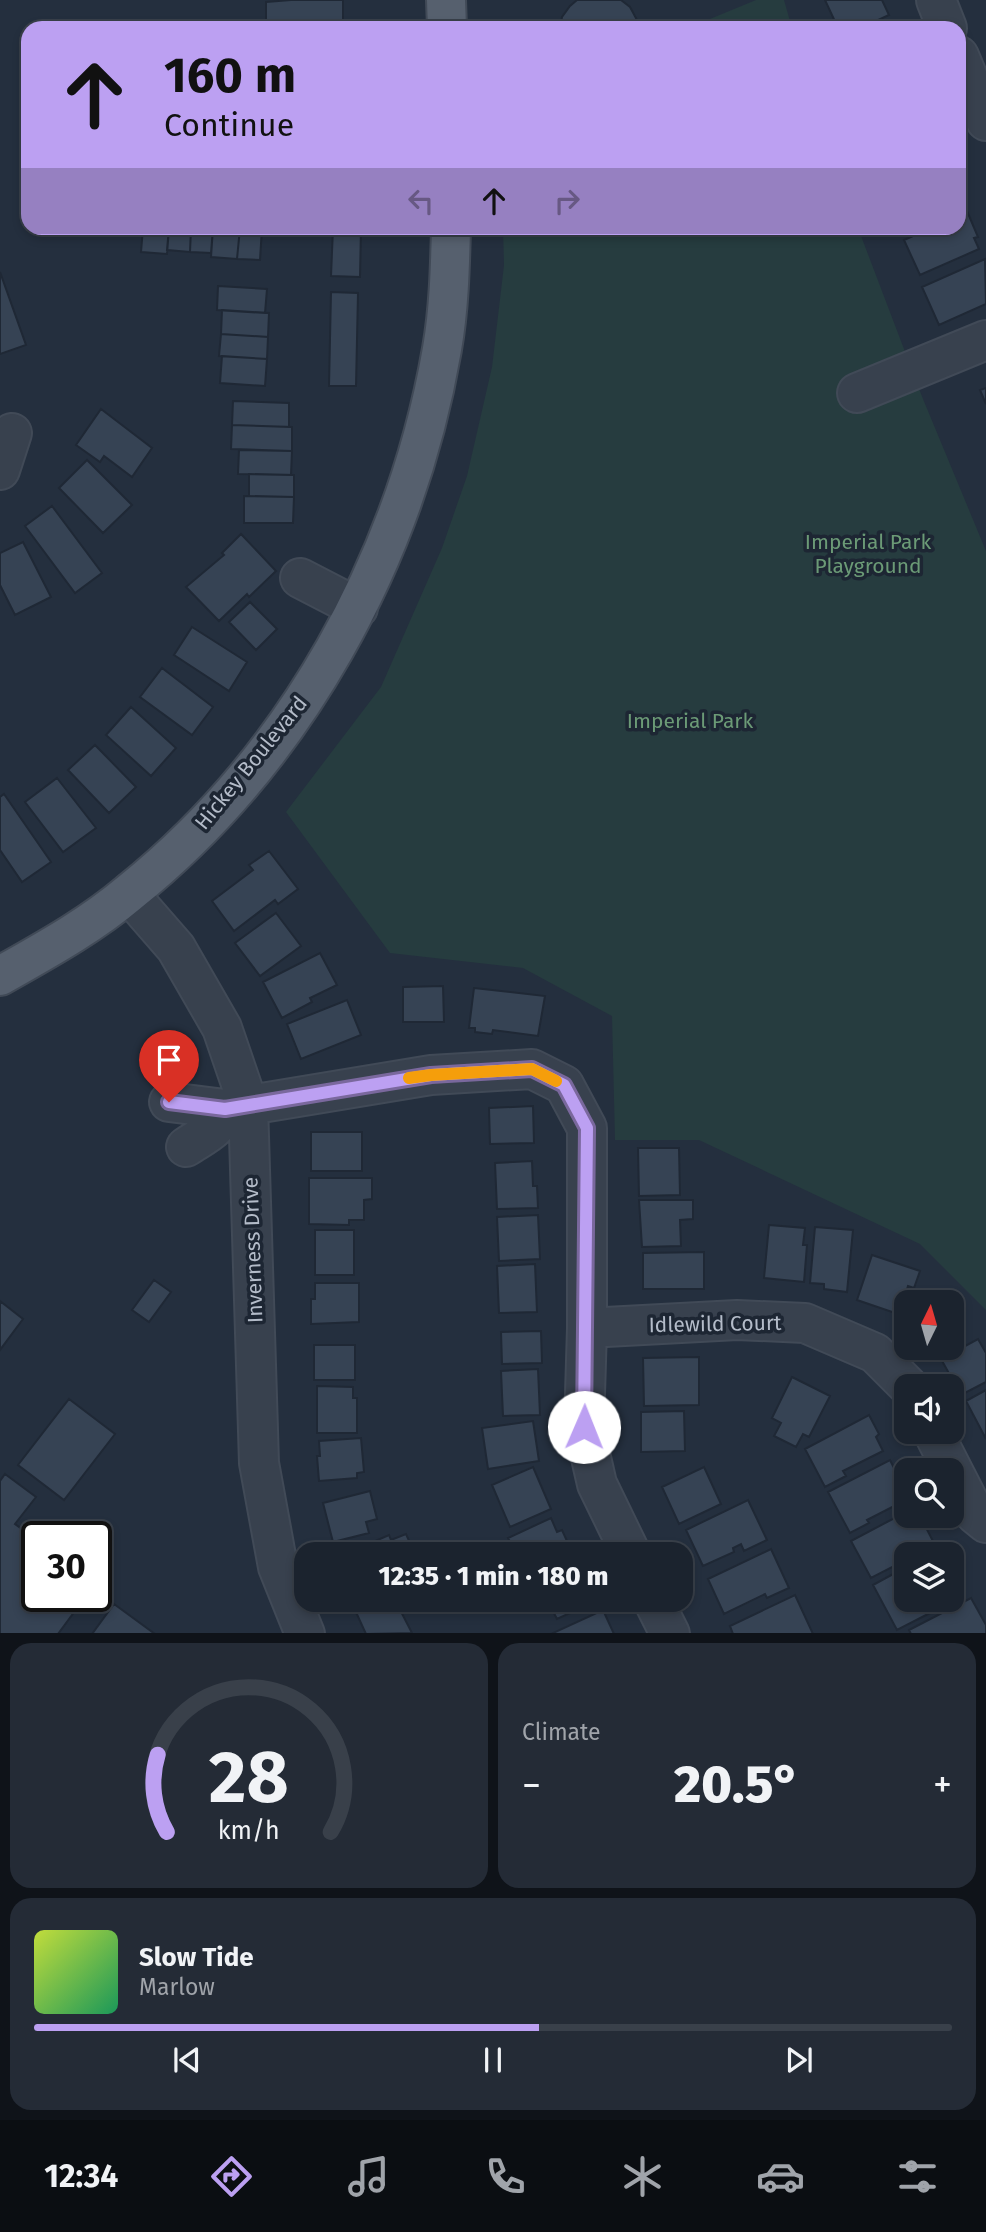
<!DOCTYPE html>
<meta charset="utf-8">
<style>
:root{--surface:#1b232e;--page:#242b36;--text:#f1f3f6;--muted:#a0a4aa;--line:#39404a;--accent:#bca0f2}
body{margin:0;font-family:"Fira Sans",sans-serif;background:var(--page);color:var(--text);height:100vh;display:flex;flex-direction:column;font-size:26px;white-space:nowrap}
*{box-sizing:border-box;margin:0}
p{font-size:23px;color:var(--muted)}
.icon{flex:none;width:38px;height:38px;fill:none;stroke:currentColor;stroke-width:2;stroke-linecap:round;stroke-linejoin:round}
.map{position:relative;height:1633px;overflow:hidden}
.sheet{display:flex;flex-direction:column;gap:10px;padding:10px;background:#0f1319;flex:1}
.sheet>*{flex:none}
.hud{position:absolute;left:21px;top:21px;width:945px;height:214px;border-radius:21px;box-shadow:0 4px 10px #0003,0 0 0 2px var(--line);background:#bca0f2;color:#111;overflow:hidden}
.needle{width:46px;rotate:5deg}
.fabs{position:absolute;left:894px;top:1290px;display:grid;gap:14px}
.fabs a{display:grid;place-items:center;width:70px;height:70px;border-radius:14px;background:var(--surface);box-shadow:0 4px 10px #0003,0 0 0 2px var(--line);font-size:35px}
.speed{position:absolute;left:21px;top:1521px;display:flex;gap:14px;font-size:35px;font-weight:700;text-align:center}
.speed>*{display:grid;place-content:center;width:91px;height:91px;border-radius:50%;background:var(--surface);box-shadow:0 4px 10px #0003,0 0 0 2px var(--line);line-height:1}
.speed .limit{border:4px solid #111;border-radius:10px;background:#fff;color:#111}
.pin{position:absolute;display:grid;place-items:center;width:60px;height:60px;color:#fff;margin:-72px -30px;border-radius:50% 50% 50% 0;rotate:-45deg;box-shadow:0 0 7px #0007}
.pin .icon{rotate:45deg}
.me{position:absolute;width:77px;margin:-38px;rotate:1deg;stroke-linejoin:round;filter:drop-shadow(0 0 5px #0008)}
.turn{display:flex;align-items:center;gap:24px;height:147px;padding:0 28px;font-size:32px}
.turn .icon{width:91px;height:91px;stroke-width:2.5}
.turn b{display:block;font-size:49px;line-height:60px}
.lanes{display:flex;align-items:center;height:66px;padding:0 28px;background:#0003;justify-content:center;gap:35px;direction:ltr}
.lanes .off{opacity:.35}
.big{font-size:52px;font-weight:800;line-height:1.1}
.sheet .tile{flex:1;display:flex;flex-direction:column;justify-content:center;gap:10px;min-width:0;padding:0 24px;border-radius:21px;background:var(--page)}
.sheet .dial{align-items:center;gap:0}
.dial svg{height:182px;overflow:visible;fill:none;stroke:var(--line);stroke-width:7;stroke-linecap:round;text-anchor:middle}
.dial text{fill:var(--text);stroke:none}
.song{display:flex;align-items:center;gap:21px}
.cover{width:84px;height:84px;border-radius:10px;background:linear-gradient(135deg,hsl(70 70% 55%),hsl(150 70% 35%))}
.played{height:7px;border-radius:4px;background:linear-gradient(90deg,var(--accent) 55%,var(--line) 55%)}
.keys{display:flex;justify-content:space-around;direction:ltr}
.heat{display:flex;justify-content:space-between;align-items:center;font-size:38px;direction:ltr}
.sheet .tiles{flex:1;display:grid;gap:10px;grid-template-columns:1fr 1fr}
.tile:last-child{grid-column:span 2}
.trip{position:absolute;left:294px;top:1542px;width:399px;height:70px;border-radius:21px;background:var(--surface);box-shadow:0 4px 10px #0003,0 0 0 2px var(--line);font-weight:800;line-height:70px;text-align:center}
.tab-bar{display:flex;height:112px;justify-content:space-around;align-items:center;background:#0b0e12;color:var(--muted)}
.tab-bar .icon{width:49px;height:49px}
.tab-bar .active{color:var(--accent)}
.tab-bar b{font-size:32px;color:var(--text)}
.map>svg:first-child{display:block}
.green{fill:#263c3f}
.building{fill:#364354;stroke:#1f2835;stroke-width:2}
.lines{fill:none;stroke-linecap:round;stroke-linejoin:round}
.minor-casing{stroke:#414a57;stroke-width:42}
.major-casing{stroke:#414a57;stroke-width:42}
.minor{stroke:#38414e;stroke-width:38}
.major{stroke:#56606e;stroke-width:38}
.route-casing{stroke:#7a689d;stroke-width:18}
.route{stroke:#bca0f2;stroke-width:12}
.slow{stroke:#f59e0b;stroke-width:12}
.labels{text-anchor:middle;stroke-width:7;stroke-linejoin:round;paint-order:stroke}
.park-label{font-size:21px;fill:#6b9a76;stroke:#1d2633}
.street-label{font-size:21px;fill:#b4bcc9;stroke:#1d2633}
</style>
<div class="map">
<svg width="986" height="1634" viewBox="0 0 986 1634">
<rect width="100%" height="100%" fill="#242f3e"/>
<!-- green -->
<path class="green" d="M 756,0 L 784,0 L 792,28 L 688,28 Z
M 503,228 L 858,228 L 923,399 L 986,551 L 986,1310 L 920,1244 L 699,1140 L 615,1140 L 612,1016 L 523,968 L 390,953 L 286,812 L 381,687 L 442,548 L 467,476 L 492,367 L 504,265 Z"/>
<!-- building -->
<path class="building" d="M 291,0 L 343,0 L 343,28 L 266,28 L 266,2 Z
M 577,0 L 621,0 L 630,7 L 637,20 L 638,28 L 560,28 L 562,17 L 570,6 Z
M 825,0 L 882,0 L 889,15 L 861,28 L 838,28 Z
M 967,211 L 978,237 L 974,238 L 979,249 L 920,275 L 904,240 L 931,228 L 959,228 L 959,215 Z
M 143,228 L 169,228 L 167,254 L 141,252 Z
M 169,228 L 191,228 L 190,252 L 167,250 Z
M 191,228 L 213,228 L 211,253 L 190,252 Z
M 213,228 L 240,228 L 237,259 L 211,257 Z
M 240,228 L 262,228 L 260,260 L 237,259 Z
M 333,228 L 361,228 L 360,277 L 331,276 Z
M 985,259 L 986,304 L 939,325 L 922,287 Z
M 0,272 L 26,345 L 0,354 Z
M 218,286 L 267,289 L 265,313 L 217,310 Z
M 331,292 L 358,293 L 356,386 L 329,386 Z
M 222,310 L 269,313 L 268,337 L 221,334 Z
M 221,334 L 268,337 L 267,359 L 219,356 Z
M 222,356 L 267,359 L 265,386 L 220,383 Z
M 986,388 L 986,404 L 980,390 Z
M 233,401 L 289,403 L 289,427 L 232,425 Z
M 101,409 L 152,448 L 132,477 L 104,456 L 100,462 L 76,445 Z
M 232,425 L 292,427 L 292,451 L 231,449 Z
M 239,450 L 292,451 L 291,475 L 238,474 Z
M 87,460 L 132,505 L 103,533 L 59,488 Z
M 249,474 L 294,475 L 294,497 L 249,496 Z
M 244,496 L 294,497 L 293,523 L 244,523 Z
M 52,506 L 102,573 L 75,593 L 25,526 Z
M 241,534 L 276,571 L 249,597 L 247,594 L 219,621 L 186,587 L 224,555 L 222,553 Z
M 23,542 L 51,597 L 15,615 L 0,585 L 0,553 Z
M 250,602 L 277,629 L 256,650 L 229,622 Z
M 192,627 L 247,662 L 229,691 L 174,655 Z
M 162,668 L 213,707 L 192,735 L 140,697 Z
M 131,707 L 176,748 L 151,776 L 106,735 Z
M 95,745 L 136,787 L 109,813 L 68,770 Z
M 57,778 L 96,828 L 63,852 L 25,802 Z
M 4,794 L 51,862 L 22,882 L 0,850 L 0,797 Z
M 269,851 L 298,889 L 278,904 L 275,900 L 234,931 L 212,901 L 253,870 L 249,865 Z
M 276,913 L 301,946 L 260,976 L 235,943 Z
M 320,953 L 337,985 L 310,998 L 312,1002 L 282,1018 L 263,982 Z
M 443,986 L 444,1022 L 403,1022 L 403,987 Z
M 474,988 L 545,996 L 538,1036 L 493,1030 L 492,1034 L 475,1032 L 475,1028 L 469,1028 Z
M 347,1000 L 361,1035 L 301,1059 L 287,1024 Z
M 533,1106 L 534,1143 L 490,1144 L 489,1108 Z
M 311,1132 L 362,1132 L 362,1171 L 311,1171 Z
M 638,1148 L 679,1148 L 680,1195 L 639,1196 Z
M 532,1161 L 533,1186 L 537,1186 L 538,1208 L 497,1209 L 495,1163 Z
M 309,1178 L 372,1178 L 372,1199 L 364,1200 L 364,1220 L 349,1220 L 349,1225 L 309,1224 Z
M 639,1200 L 693,1200 L 693,1219 L 680,1220 L 681,1246 L 642,1247 Z
M 538,1215 L 540,1259 L 499,1261 L 497,1217 Z
M 769,1225 L 805,1228 L 803,1245 L 807,1245 L 804,1282 L 764,1278 Z
M 815,1227 L 853,1230 L 847,1292 L 824,1289 L 824,1284 L 810,1283 Z
M 315,1230 L 354,1230 L 354,1275 L 315,1275 Z
M 704,1252 L 704,1289 L 643,1289 L 643,1253 Z
M 872,1255 L 920,1271 L 914,1288 L 908,1286 L 902,1306 L 897,1304 L 895,1313 L 857,1300 Z
M 535,1264 L 537,1312 L 499,1313 L 497,1266 Z
M 154,1280 L 171,1292 L 149,1322 L 132,1310 Z
M 315,1283 L 359,1283 L 359,1322 L 311,1324 L 311,1299 L 315,1299 Z
M 938,1291 L 947,1302 L 925,1302 Z
M 0,1301 L 23,1319 L 0,1350 Z
M 952,1308 L 962,1320 L 952,1328 L 956,1332 L 952,1334 Z
M 541,1331 L 542,1363 L 502,1364 L 501,1332 Z
M 978,1339 L 986,1353 L 986,1382 L 961,1395 L 941,1359 Z
M 314,1345 L 355,1345 L 355,1380 L 314,1380 Z
M 699,1357 L 699,1405 L 644,1406 L 643,1358 Z
M 538,1369 L 540,1415 L 503,1416 L 501,1371 Z
M 792,1377 L 830,1396 L 809,1437 L 803,1434 L 796,1447 L 774,1436 L 781,1423 L 772,1418 Z
M 317,1386 L 353,1387 L 353,1398 L 357,1398 L 357,1433 L 317,1433 Z
M 986,1390 L 986,1439 L 966,1401 Z
M 69,1399 L 115,1434 L 64,1500 L 18,1465 Z
M 684,1411 L 685,1451 L 641,1452 L 641,1412 Z
M 869,1415 L 879,1434 L 876,1437 L 883,1451 L 843,1471 L 846,1476 L 825,1487 L 805,1449 Z
M 533,1421 L 539,1461 L 488,1469 L 482,1428 Z
M 361,1438 L 364,1472 L 357,1473 L 357,1478 L 319,1481 L 317,1456 L 320,1456 L 319,1441 Z
M 890,1460 L 906,1492 L 906,1500 L 867,1520 L 869,1523 L 850,1533 L 828,1492 Z
M 533,1467 L 551,1509 L 510,1527 L 492,1485 Z
M 704,1467 L 721,1504 L 679,1524 L 662,1487 Z
M 5,1474 L 36,1497 L 15,1524 L 37,1540 L 37,1596 L 86,1596 L 58,1634 L 0,1634 L 0,1481 Z
M 370,1491 L 377,1519 L 366,1522 L 369,1533 L 333,1542 L 323,1503 Z
M 748,1500 L 767,1540 L 744,1551 L 741,1544 L 733,1548 L 734,1552 L 703,1566 L 686,1530 Z
M 906,1512 L 906,1516 L 920,1516 L 935,1545 L 917,1554 L 906,1554 L 906,1560 L 871,1578 L 851,1541 Z
M 551,1518 L 557,1532 L 562,1530 L 572,1552 L 567,1554 L 516,1554 L 508,1538 Z
M 406,1534 L 415,1554 L 345,1554 L 389,1535 L 391,1540 Z
M 771,1549 L 789,1588 L 767,1598 L 765,1594 L 724,1614 L 708,1579 Z
M 906,1567 L 906,1600 L 942,1600 L 927,1607 L 930,1613 L 897,1630 L 873,1585 Z
M 795,1595 L 813,1634 L 733,1634 L 730,1626 Z
M 971,1598 L 986,1625 L 986,1634 L 911,1634 L 909,1630 Z
M 376,1600 L 395,1600 L 412,1633 L 366,1634 L 355,1610 Z
M 547,1600 L 593,1600 L 594,1602 L 557,1619 Z
M 114,1604 L 155,1634 L 92,1634 Z
M 603,1610 L 614,1634 L 551,1634 Z"/>
<g class="lines">
<!-- minor casing -->
<g class="minor-casing">
<path id="minor" d="M 936,0 L 947,28
M 959,56 L 986,121
M 857,393 L 986,340
M 0,470 L 12,433
M 300,578 L 358,608
M 129,894 L 176,948 L 222,1028 L 248,1104 L 259,1463 L 278,1567 L 305,1634
M 169,1102 L 225,1109 L 431,1075 L 532,1069 L 564,1085 L 587,1128 L 587,1328 L 584,1427 L 597,1484 L 631,1554
M 186,1147 C 202,1136 221,1129 225,1109
M 587,1328 L 737,1320 L 805,1323 L 875,1353 L 908,1386
M 933,1432 L 975,1514 L 986,1523
M 653,1600 L 670,1634"/>
</g>
<!-- major casing -->
<g class="major-casing">
<path id="major" d="M 446,0 L 447,28
M 0,976 C 44,951 90,926 129,893 C 296,759 406,558 442,349 C 449,309 450,268 451,228"/>
</g>
<!-- minor -->
<use href="#minor" class="minor"/>
<!-- major -->
<use href="#major" class="major"/>
</g>
<g class="lines">
<!-- route casing -->
<g class="route-casing">
<path id="route" d="M 169,1102 L 225,1109 L 431,1075 L 532,1069 L 564,1085 L 587,1128 L 584,1427"/>
</g>
<!-- route -->
<use href="#route" class="route"/>
<!-- slow -->
<path class="slow" d="M 409,1078 L 431,1075 L 532,1069 L 556,1081"/>
</g>
<g class="labels">
<!-- park labels -->
<g class="park-label">
<text x="868" y="549">Imperial Park<tspan x="868" dy="24">Playground</tspan></text>
<text x="690" y="728">Imperial Park</text>
</g>
<!-- street labels -->
<g class="street-label">
<text transform="translate(251 763) rotate(-51)" y="7">Hickey Boulevard</text>
<text transform="translate(253 1250) rotate(-92)" y="7">Inverness Drive</text>
<text transform="translate(715 1324) rotate(-1)" y="7">Idlewild Court</text>
</g>
</g>
</svg>
<div class="fabs">
<a><svg class="needle" viewBox="-14 -14 28 28"><path d="M0-13l5 13h-10z" fill="#e53935"/><path d="M0 13l5-13h-10z" fill="#a0a4aa"/></svg></a>
<a><svg class="icon" aria-label="sound" viewBox="0 0 24 24"><path d="M4 9h4l5-4v14l-5-4H4zM17 9q2 3 0 6"/></svg></a>
<a><svg class="icon" aria-label="search" viewBox="0 0 24 24"><circle cx="10" cy="10" r="6"/><path d="M15 15l6 6"/></svg></a>
<a><svg class="icon" aria-label="layers" viewBox="0 0 24 24"><path d="M12 4l9 5-9 5-9-5zM3 14l9 5 9-5"/></svg></a>
</div>
<div class="speed"><div class="limit">30</div></div>
<div class="pin" style="left:169px;top:1102px;background:#d93025"><svg class="icon" aria-label="arrive" viewBox="0 0 24 24"><path d="M6 21V4h12l-3 4 3 4H6"/></svg></div>
<svg class="me" style="left:584px;top:1427px" viewBox="-20 -20 40 40"><circle r="19" fill="#fff"/><path d="M0-13L10 11 0 6-10 11z" fill="#bca0f2"/></svg>
<div class="trip">12:35 · 1 min · 180 m</div>
<div class="hud">
<div class="turn"><svg class="icon" aria-label="ahead" viewBox="0 0 24 24"><path d="M12 20V5M6 11l6-6 6 6"/></svg><div><b>160 m</b>Continue</div></div>
<div class="lanes"><svg class="icon off" aria-label="left" viewBox="0 0 24 24"><path d="M17 20v-9H6M10 6l-5 5 5 5"/></svg><svg class="icon" aria-label="ahead" viewBox="0 0 24 24"><path d="M12 20V5M6 11l6-6 6 6"/></svg><svg class="icon off" aria-label="right" viewBox="0 0 24 24"><path d="M7 20v-9h11M14 6l5 5-5 5"/></svg></div>
</div>
</div>
<section class="sheet">
<div class="tiles">
<div class="tile dial"><svg viewBox="0 0 100 80">
<path d="M14 69A42 42 0 1 1 86 69"/>
<path d="M14 69A42 42 0 0 1 10 35" stroke="#bca0f2"/>
<text x="50" y="56" font-size="32" font-weight="700">28</text>
<text x="50" y="72" font-size="11">km/h</text>
</svg></div>
<div class="tile"><p>Climate</p>
<div class="heat"><a>−</a><b class="big">20.5°</b><a>+</a></div>
</div>
<div class="tile">
<div class="song"><i class="cover"></i><div><b>Slow Tide</b><p>Marlow</p></div></div>
<div class="played"></div>
<div class="keys"><svg class="icon" aria-label="previous" viewBox="0 0 24 24"><path d="M18 5L8 12l10 7zM5 5v14"/></svg><svg class="icon" aria-label="pause" viewBox="0 0 24 24"><path d="M8 5v14M16 5v14"/></svg><svg class="icon" aria-label="next" viewBox="0 0 24 24"><path d="M6 5l10 7-10 7zM19 5v14"/></svg></div>
</div>
</div>
</section>
<nav class="tab-bar">
<b>12:34</b>
<svg class="icon active" aria-label="directions" viewBox="0 0 24 24"><path d="M12 3l9 9-9 9-9-9zM9 14v-3h6M13 9l2 2-2 2"/></svg>
<svg class="icon" aria-label="music" viewBox="0 0 24 24"><path d="M9 18V5l10-2v13"/><circle cx="6" cy="18" r="3"/><circle cx="16" cy="16" r="3"/></svg>
<svg class="icon" aria-label="phone" viewBox="0 0 24 24"><path d="M5 4h4l2 5-3 2q2 4 5 5l2-3 5 2v4C11 20 4 13 5 4z"/></svg>
<svg class="icon" aria-label="climate" viewBox="0 0 24 24"><path d="M12 3v18M4 7l16 10M4 17L20 7"/></svg>
<svg class="icon" aria-label="car" viewBox="0 0 24 24"><path d="M5 17H2v-5l4-1 3-4h7l3 4 3 1v5h-3M9 17h6M6 11h13"/><circle cx="7" cy="17" r="2"/><circle cx="17" cy="17" r="2"/></svg>
<svg class="icon" aria-label="filters" viewBox="0 0 24 24"><path d="M4 7h16M4 17h16"/><circle cx="9" cy="7" r="2"/><circle cx="15" cy="17" r="2"/></svg>
</nav>
